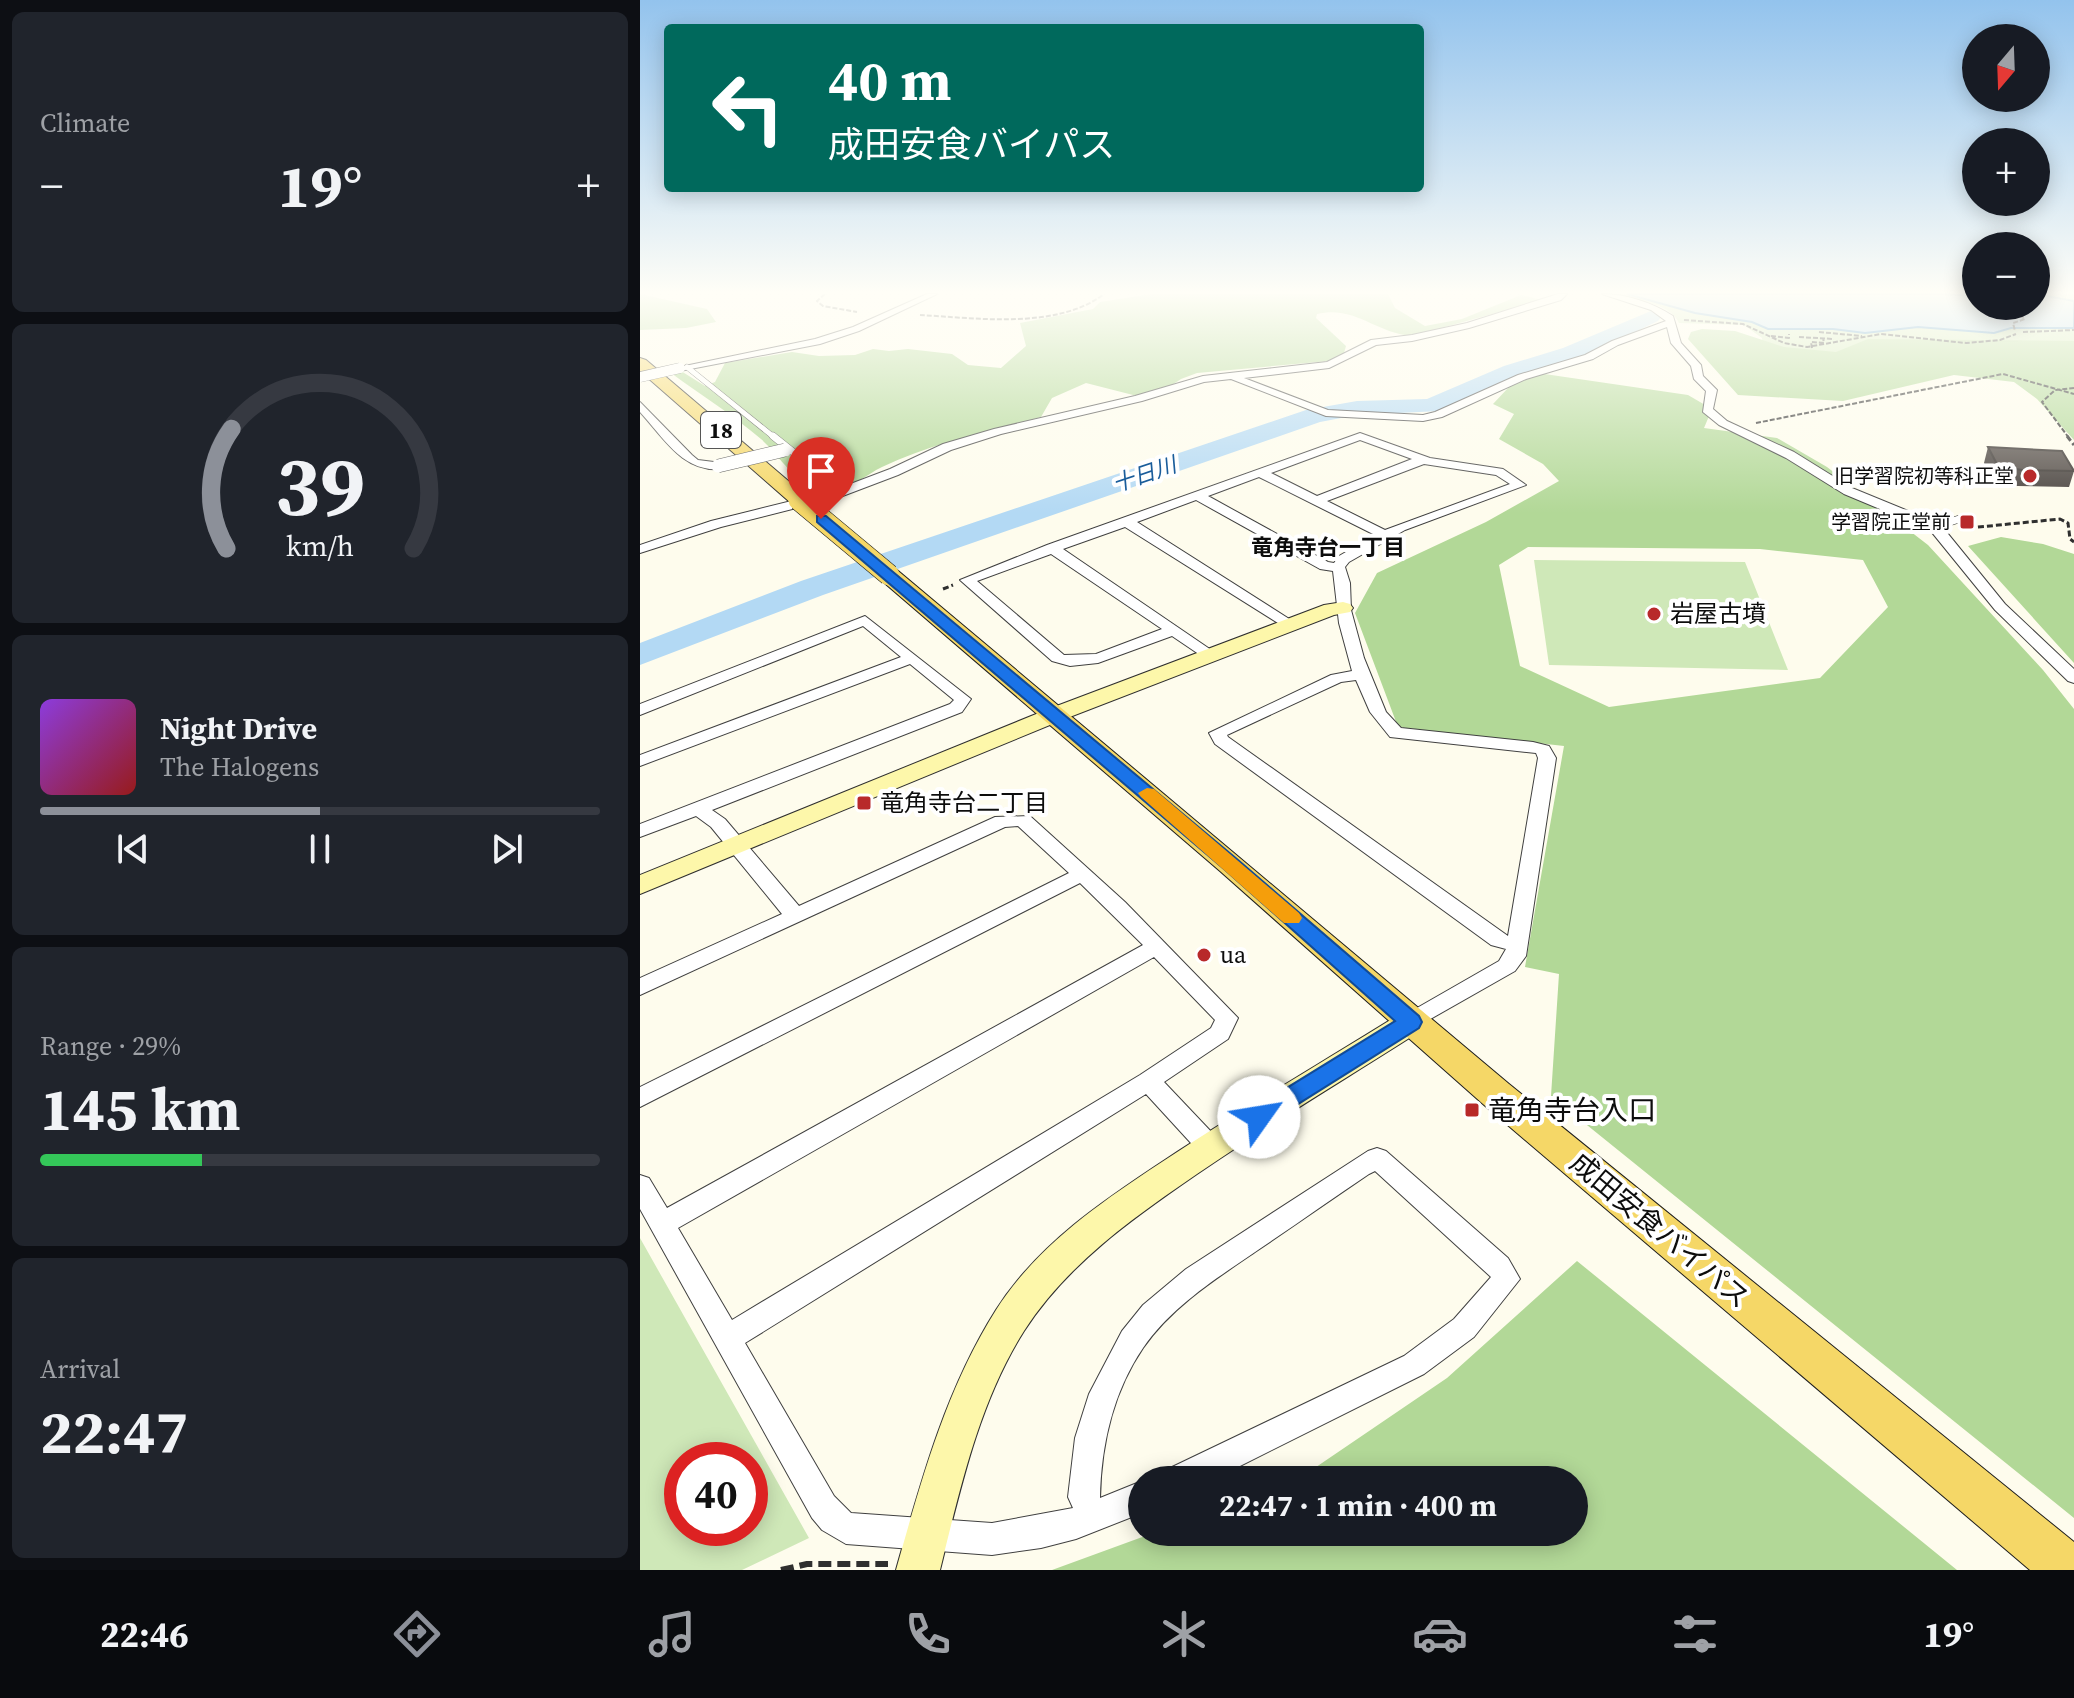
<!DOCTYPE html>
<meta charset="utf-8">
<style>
:root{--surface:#171b24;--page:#20242c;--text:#f1f3f6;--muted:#9ea1a6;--line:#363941;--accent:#8c9099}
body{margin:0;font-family:"Source Serif 4","Noto Sans JP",serif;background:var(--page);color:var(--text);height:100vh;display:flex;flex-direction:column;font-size:30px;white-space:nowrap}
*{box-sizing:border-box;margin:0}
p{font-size:26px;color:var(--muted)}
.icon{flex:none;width:44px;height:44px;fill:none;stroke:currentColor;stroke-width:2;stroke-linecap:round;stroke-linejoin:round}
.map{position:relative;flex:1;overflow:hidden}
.side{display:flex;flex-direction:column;gap:12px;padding:12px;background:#0d0f14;width:640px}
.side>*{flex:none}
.guide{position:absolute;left:24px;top:24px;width:760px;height:168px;border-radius:8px;box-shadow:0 4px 20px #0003;background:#00695c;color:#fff;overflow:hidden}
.needle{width:52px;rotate:199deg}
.tools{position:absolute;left:1322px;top:24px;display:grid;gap:16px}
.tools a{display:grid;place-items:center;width:88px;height:88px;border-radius:50%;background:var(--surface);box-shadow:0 4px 20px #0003;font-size:40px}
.speed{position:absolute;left:24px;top:1442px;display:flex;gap:16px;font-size:40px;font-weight:700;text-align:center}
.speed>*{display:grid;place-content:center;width:104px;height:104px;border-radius:50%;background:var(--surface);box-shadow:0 4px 20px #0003;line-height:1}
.speed .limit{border:12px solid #d22;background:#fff;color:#111}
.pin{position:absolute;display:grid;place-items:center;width:68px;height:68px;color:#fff;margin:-82px -34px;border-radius:50% 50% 50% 0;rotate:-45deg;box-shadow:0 0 8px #0007}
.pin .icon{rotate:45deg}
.me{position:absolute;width:88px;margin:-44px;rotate:58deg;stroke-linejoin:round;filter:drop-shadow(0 0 6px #0008)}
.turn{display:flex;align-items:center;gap:28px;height:168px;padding:0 32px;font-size:36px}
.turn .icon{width:104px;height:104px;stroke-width:2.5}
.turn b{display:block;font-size:56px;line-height:68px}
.big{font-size:60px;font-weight:700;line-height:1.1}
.side .card{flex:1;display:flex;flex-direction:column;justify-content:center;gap:12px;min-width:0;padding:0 28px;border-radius:12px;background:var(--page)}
.side .dial{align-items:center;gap:0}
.dial svg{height:208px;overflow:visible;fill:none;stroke:var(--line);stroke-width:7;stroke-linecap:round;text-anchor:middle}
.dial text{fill:var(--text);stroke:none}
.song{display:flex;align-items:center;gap:24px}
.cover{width:96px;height:96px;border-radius:12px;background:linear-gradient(135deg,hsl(270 70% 55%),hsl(0 70% 35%))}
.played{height:8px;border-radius:4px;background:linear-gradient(90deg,var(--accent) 50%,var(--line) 50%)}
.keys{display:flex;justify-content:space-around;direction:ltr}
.heat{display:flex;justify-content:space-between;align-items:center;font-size:44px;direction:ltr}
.charge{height:12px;border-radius:6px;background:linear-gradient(90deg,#34c759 29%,var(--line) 0)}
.trip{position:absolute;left:488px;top:1466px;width:460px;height:80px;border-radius:40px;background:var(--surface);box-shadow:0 4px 20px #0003;font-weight:700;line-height:80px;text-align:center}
.tab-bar{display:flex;height:128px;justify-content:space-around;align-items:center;background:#090b0e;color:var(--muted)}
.tab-bar .icon{width:56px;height:56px}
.tab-bar .active{color:var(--accent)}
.tab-bar b{font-size:36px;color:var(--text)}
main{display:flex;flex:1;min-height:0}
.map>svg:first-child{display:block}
.green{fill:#cfe8b8;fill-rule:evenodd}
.forest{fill:#b2d897;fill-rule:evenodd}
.water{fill:#b3d9f4;stroke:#3c8bc9;stroke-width:2}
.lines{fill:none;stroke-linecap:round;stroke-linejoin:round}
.river{fill:#b3d9f4;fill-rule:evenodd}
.lane-far1-casing{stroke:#404040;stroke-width:6}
.lane-casing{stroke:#404040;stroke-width:8}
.street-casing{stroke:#404040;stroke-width:2}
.secondary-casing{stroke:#2f2f2f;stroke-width:2}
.primary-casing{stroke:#1e1e1e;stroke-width:2}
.path-far2{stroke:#2f2f2f;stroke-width:2;stroke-dasharray:5 2;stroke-linecap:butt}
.path-far1{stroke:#2f2f2f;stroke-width:3;stroke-dasharray:6 3;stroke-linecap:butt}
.path{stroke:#2f2f2f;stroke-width:6;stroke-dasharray:13 6;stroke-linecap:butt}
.lane-far1{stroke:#fff;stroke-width:5}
.lane{stroke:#fff;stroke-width:7}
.street{fill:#fff;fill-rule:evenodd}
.secondary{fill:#fdf7aa;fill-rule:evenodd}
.primary{fill:#f5d767;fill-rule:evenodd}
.street-bridge-far1-casing{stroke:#404040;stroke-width:11;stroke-linecap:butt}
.street-bridge-casing{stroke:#404040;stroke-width:14;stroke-linecap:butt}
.primary-bridge-casing{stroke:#1e1e1e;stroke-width:22;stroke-linecap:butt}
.street-bridge-far1{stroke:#fff;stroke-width:10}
.street-bridge{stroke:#fff;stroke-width:13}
.primary-bridge{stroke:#f5d767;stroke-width:21}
.wall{fill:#49433f}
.building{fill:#554e49;stroke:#3c3733;stroke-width:2}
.route{fill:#1a73e8;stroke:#114b97;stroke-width:2}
.slow{fill:#f59e0b}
.poi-dot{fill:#b8292a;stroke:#fff;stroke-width:3}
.labels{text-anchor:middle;stroke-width:8;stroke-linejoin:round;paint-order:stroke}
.far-poi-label{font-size:20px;fill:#0d0d0d;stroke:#fff;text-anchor:end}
.shield{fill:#fff;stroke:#565656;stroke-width:2}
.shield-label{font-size:22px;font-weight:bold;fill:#0d0d0d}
.far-water-label{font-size:22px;font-style:italic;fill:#1a5d9b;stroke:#fff}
.far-neighbourhood-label{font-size:22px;font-weight:bold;fill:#0d0d0d;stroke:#fff}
.poi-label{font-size:24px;fill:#0d0d0d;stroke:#fff;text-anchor:start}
.near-poi-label{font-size:28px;fill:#0d0d0d;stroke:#fff;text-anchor:start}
.near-street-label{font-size:28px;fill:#0d0d0d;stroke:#fff}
</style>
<main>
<section class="side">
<div class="card"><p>Climate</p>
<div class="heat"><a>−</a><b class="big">19°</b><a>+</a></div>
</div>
<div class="card dial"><svg viewBox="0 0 100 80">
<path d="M14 69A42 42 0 1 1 86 69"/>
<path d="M14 69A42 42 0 0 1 16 23" stroke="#8c9099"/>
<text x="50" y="56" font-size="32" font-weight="700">39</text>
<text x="50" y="72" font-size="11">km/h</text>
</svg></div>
<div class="card">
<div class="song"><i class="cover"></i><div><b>Night Drive</b><p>The Halogens</p></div></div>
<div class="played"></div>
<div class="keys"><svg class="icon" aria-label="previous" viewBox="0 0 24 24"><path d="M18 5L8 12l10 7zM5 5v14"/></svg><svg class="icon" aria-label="pause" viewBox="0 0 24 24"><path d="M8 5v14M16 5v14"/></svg><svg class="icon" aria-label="next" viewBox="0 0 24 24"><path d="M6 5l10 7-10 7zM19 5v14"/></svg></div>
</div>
<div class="card"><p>Range · 29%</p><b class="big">145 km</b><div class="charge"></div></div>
<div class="card"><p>Arrival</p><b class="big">22:47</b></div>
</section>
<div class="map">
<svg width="1434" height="1570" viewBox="0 0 1434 1570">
<rect width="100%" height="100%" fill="#fefced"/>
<!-- green -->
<path class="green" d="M 973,294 L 1336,294 L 1336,306 L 1396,306 L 1396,294 L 1434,294 L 1434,342 L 1124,360 L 1122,338 L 1104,325 L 1039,323 C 1031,303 992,299 973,294 Z
M 894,560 L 1105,562 L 1148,670 L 909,665 Z
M 0,1238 L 169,1538 L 102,1570 L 0,1570 ZM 42,1460 L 110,1460 L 110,1528 L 42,1528 Z"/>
<!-- forest -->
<path class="forest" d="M 0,294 L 67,309 L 76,322 L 46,328 L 0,330 Z
M 512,294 L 748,294 L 755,308 L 785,326 L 822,319 L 881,295 L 903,300 L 772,336 C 735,333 715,305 677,314 L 676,318 L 706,346 L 704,353 L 689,361 L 557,373 L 541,379 L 526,389 L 497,396 L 446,383 L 412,398 L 401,417 C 349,432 292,443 242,467 C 225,475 203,496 181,491 C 156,485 139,455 121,439 C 93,415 61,395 31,373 L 41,371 L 65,386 L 75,382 L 85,363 L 152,352 L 179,356 L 215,355 L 233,349 L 249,351 L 268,349 L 312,354 L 328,365 L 361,368 L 386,346 L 380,323 L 453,309 L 460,302 Z
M 1062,329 L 1095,331 L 1144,347 L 1196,352 L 1228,339 L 1434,341 L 1434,440 L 1397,399 L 1374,382 L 1314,375 L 1203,401 L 1098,395 L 1048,339 L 1051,332 Z
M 884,371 L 1048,395 L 1072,409 L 1064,428 L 1137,438 L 1187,467 L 1288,545 L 1403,670 L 1434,709 L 1434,1518 L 911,1096 L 919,974 L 885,967 L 924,746 L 758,727 L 715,613 L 737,573 L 846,522 L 919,481 L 903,464 L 859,439 L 874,414 L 853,404 ZM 888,547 L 1120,549 L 1223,560 L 1248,607 L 1180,678 L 969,707 L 880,666 L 859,565 Z
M 1361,537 L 1403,544 L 1434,554 L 1434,663 L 1328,546 Z
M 937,1261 L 1317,1570 L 412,1570 L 516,1532 L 934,1532 L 934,1480 L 657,1480 L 807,1378 Z"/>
<!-- water -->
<path class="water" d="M 987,294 L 1304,294 L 1336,296 L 1336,306 L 1396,306 L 1396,294 L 1434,301 L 1434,328 L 1371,328 L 1354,333 L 1278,327 L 1225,333 L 1193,329 L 1128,329 L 1112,322 L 1055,313 Z"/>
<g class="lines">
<!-- river -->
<path class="river" d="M 1011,311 L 1018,313 L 1021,317 L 1018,321 L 939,358 L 880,376 L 800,411 L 717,415 L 680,422 L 183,595 L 0,665 L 0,643 L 161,581 L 666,410 L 717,401 L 787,399 L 864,366 L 923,348 Z"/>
<!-- lane-far1 casing -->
<g class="lane-far1-casing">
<path id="lane-far1" d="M 47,367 L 135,438"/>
</g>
<!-- lane casing -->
<g class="lane-casing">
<path id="lane" d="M 133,436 L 163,460 L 168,478 L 148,490
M 1295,527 L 1319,519"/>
</g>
<!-- street casing -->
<g class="street-casing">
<path id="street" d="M 287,294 L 297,294 L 219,331 L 180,344 L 40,371 L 35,368 L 175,339 L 213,327 Z
M 918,294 L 927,294 L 921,300 L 829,328 L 772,341 L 736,345 L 689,368 L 604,378 L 688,410 L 783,415 L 795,412 L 878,375 L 945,355 L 972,341 L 1026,321 L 1011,310 L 962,294 C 987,294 1013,303 1033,316 L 1041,343 L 1061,365 L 1063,376 L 1077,390 L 1073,409 L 1087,421 L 1154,452 L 1212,488 L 1300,524 L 1365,604 L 1434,669 L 1434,683 L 1428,681 L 1355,610 L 1290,530 L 1204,494 L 1146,458 L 1079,425 L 1063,412 L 1066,391 L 1054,379 L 1051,366 L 1031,343 L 1027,327 L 978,345 L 953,359 L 886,379 L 802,417 L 783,421 L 686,416 L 591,379 L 564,382 L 502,401 L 361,434 L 311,450 L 258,475 L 200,497 L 81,527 L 0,553 L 0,545 L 71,521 L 192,491 L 250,469 L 303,444 L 354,429 L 495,396 L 563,376 L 687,362 L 731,340 L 772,335 L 827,323 Z
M 0,402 L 52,455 L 58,460 L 82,463 L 82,469 C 43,473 24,438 0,412 Z
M 720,433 L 790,458 L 863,469 L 886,485 L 765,530 L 709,562 L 705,567 L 710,583 L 711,610 L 724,658 L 746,712 L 761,728 L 893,742 L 909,746 L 916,758 L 886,956 L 875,971 L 771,1030 L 763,1028 L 760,1022 L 763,1016 L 859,961 L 866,949 L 851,945 L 575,744 L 569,733 L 691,675 L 712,671 L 699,623 L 693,571 L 680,569 L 556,500 L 497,522 L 654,622 L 654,628 L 649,630 L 485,527 L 423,549 L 580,656 L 578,659 L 566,659 L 532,636 L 458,663 L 430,666 L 412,661 L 320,580 L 407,545 ZM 720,440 L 772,459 L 677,496 L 631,473 ZM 784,464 L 856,475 L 870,484 L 745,530 L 687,501 ZM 619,477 L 735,535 L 699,556 L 694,563 L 688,562 L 568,496 ZM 411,554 L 522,629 L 456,654 L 424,655 L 337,581 ZM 716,680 L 730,712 L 750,737 L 896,753 L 898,758 L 868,936 L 588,737 L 587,735 L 701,682 Z
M 225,616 L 331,699 L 322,712 L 72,810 L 85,819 L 159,906 L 355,817 L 390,816 L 485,902 L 598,1018 L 588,1039 L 524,1082 L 579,1140 L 582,1147 L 579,1154 L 570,1157 L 561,1154 L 506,1094 L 105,1343 L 194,1496 L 211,1513 L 352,1523 L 433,1508 L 428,1497 L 435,1438 L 449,1394 L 482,1331 L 503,1305 L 546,1269 L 728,1151 L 737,1148 L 746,1151 L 868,1258 L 880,1279 L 834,1337 L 784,1374 L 572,1480 L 524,1480 L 528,1469 L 764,1356 L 814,1319 L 851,1277 L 735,1171 L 729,1174 C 692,1199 655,1225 618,1250 C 577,1278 532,1306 503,1348 C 473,1392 461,1446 460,1498 L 502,1481 L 502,1513 L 436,1539 L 401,1548 L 352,1555 L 206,1544 L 182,1530 L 172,1518 L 0,1209 L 0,1175 L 9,1178 L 27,1208 L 503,945 L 440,883 L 0,1107 L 0,1087 L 429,873 L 378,826 L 365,827 L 0,995 L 0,978 L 142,914 L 71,827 L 56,816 L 0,837 L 0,824 L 310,704 L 314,700 L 270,664 L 0,766 L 0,755 L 261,657 L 223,626 L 0,715 L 0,704 ZM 514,957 L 575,1020 L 571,1028 L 500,1075 L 92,1320 L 38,1228 Z"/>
</g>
<!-- secondary casing -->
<g class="secondary-casing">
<path id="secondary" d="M 703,602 L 710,604 L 713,608 L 710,612 L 694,615 L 422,720 L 0,894 L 0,875 L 406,710 L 684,605 Z
M 771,1011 L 782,1014 L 786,1022 L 782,1030 C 707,1078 631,1123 557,1174 C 493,1218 427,1264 384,1331 C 339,1402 320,1489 300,1570 L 256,1570 C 281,1481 306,1389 356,1310 C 398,1244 464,1200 528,1158 C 604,1108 683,1062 760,1014 Z"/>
</g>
<!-- primary casing -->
<g class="primary-casing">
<path id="primary" d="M 0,358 L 6,360 L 166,496 L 169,500 L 166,504 L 152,504 L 0,371 Z
M 249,568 L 257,570 L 869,1084 L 1434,1542 L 1434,1570 L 1390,1570 L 843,1104 L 580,871 L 241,580 L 238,575 L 241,570 Z"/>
</g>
<!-- path-far2 -->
<path class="path-far2" d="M 185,294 L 177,301 L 183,306 L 217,312
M 1372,306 L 1378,310 L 1369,310 L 1385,319 L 1373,323 L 1375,331
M 280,315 C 336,318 417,330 464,294
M 1044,320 L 1103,324 L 1144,343 L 1167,347 L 1241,334 L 1326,343 L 1360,340 L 1376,334
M 1179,332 L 1222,336
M 1383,332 L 1434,330
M 1131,336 L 1149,338 L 1149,334
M 1159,337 L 1194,339
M 1172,348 L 1171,342 L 1184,343 L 1183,338
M 1116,423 L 1363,374 L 1434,394
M 1429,438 L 1402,402 L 1415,390 L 1434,388"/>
<!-- path-far1 -->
<path class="path-far1" d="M 1427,436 L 1434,445
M 1329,528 L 1420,519 L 1428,523 L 1430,539 L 1434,542
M 303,589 L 313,585"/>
<!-- path -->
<path class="path" d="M 141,1570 L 167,1564 L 248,1564"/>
<!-- lane-far1 -->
<use href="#lane-far1" class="lane-far1"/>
<!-- lane -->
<use href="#lane" class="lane"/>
<!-- street -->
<use href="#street" class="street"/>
<!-- secondary -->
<use href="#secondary" class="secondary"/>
<!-- primary -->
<use href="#primary" class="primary"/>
<!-- street-bridge-far1 casing -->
<g class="street-bridge-far1-casing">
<path id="street-bridge-far1" d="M 0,377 L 40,368"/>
</g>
<!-- street-bridge casing -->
<g class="street-bridge-casing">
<path id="street-bridge" d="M 78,466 L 145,450"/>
</g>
<!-- primary-bridge casing -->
<g class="primary-bridge-casing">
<path id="primary-bridge" d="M 159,500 L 249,575"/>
</g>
<!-- street-bridge-far1 -->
<use href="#street-bridge-far1" class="street-bridge-far1"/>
<!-- street-bridge -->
<use href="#street-bridge" class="street-bridge"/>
<!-- primary-bridge -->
<use href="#primary-bridge" class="primary-bridge"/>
</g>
<!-- wall -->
<path class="wall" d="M 1348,447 L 1434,471 L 1429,487 L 1377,486 L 1354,482 L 1344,463 Z"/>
<!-- building -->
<path class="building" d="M 1348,447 L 1422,451 L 1434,471 L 1382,470 L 1358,466 Z"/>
<!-- sky -->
<linearGradient id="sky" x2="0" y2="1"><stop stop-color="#93c3ed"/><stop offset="0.57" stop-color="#fffef7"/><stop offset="1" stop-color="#fffef7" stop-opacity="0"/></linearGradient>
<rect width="1434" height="513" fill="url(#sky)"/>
<!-- route -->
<path class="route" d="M 177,516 L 186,516 L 598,860 L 779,1016 L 782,1022 L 779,1028 L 628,1123 L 619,1126 L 611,1123 L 607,1117 L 611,1110 L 755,1021 L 584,869 L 177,522 Z"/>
<!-- slow -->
<path class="slow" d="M 507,788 L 514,789 L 659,913 L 662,918 L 659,923 L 644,923 L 501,797 L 498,793 Z"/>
<!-- markers -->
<g class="poi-dot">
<circle cx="1390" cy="476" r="8"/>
<rect x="1319" y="514" width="16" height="16" rx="4"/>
<circle cx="1014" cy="614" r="8"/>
<rect x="216" y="795" width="16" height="16" rx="4"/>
<circle cx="564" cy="955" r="8"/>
<rect x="824" y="1102" width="16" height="16" rx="4"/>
</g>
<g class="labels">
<!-- far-poi labels -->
<g class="far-poi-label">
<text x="1374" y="483">旧学習院初等科正堂</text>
<text x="1311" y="529">学習院正堂前</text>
</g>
<!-- shield labels -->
<rect class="shield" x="61" y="412" width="40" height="36" rx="6"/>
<g class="shield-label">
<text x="81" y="438">18</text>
</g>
<!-- far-water labels -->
<g class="far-water-label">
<text transform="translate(504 474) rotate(-19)" y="8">十日川</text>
</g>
<!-- far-neighbourhood labels -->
<g class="far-neighbourhood-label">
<text x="688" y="555">竜角寺台一丁目</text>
</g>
<!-- poi labels -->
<g class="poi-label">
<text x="1030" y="622">岩屋古墳</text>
<text x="240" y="811">竜角寺台二丁目</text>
<text x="580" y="963">ua</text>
</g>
<!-- near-poi labels -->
<g class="near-poi-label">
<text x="848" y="1120">竜角寺台入口</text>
</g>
<!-- near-street labels -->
<g class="near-street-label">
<text transform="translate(1020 1230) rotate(40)" y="10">成田安食バイパス</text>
</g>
</g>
</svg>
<div class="tools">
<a><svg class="needle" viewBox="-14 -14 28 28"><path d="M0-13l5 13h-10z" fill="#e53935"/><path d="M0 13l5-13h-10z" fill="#9ea1a6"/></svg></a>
<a>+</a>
<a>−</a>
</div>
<div class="speed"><div class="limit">40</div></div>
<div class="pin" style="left:181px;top:519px;background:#d93025"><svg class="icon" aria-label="arrive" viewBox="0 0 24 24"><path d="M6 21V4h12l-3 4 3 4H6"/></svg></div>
<svg class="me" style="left:619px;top:1117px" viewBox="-20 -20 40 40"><circle r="19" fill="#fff"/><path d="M0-13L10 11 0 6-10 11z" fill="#1a73e8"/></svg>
<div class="trip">22:47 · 1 min · 400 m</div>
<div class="guide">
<div class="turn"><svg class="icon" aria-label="left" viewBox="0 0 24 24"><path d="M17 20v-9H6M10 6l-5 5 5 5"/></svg><div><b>40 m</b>成田安食バイパス</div></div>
</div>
</div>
</main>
<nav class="tab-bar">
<b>22:46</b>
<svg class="icon active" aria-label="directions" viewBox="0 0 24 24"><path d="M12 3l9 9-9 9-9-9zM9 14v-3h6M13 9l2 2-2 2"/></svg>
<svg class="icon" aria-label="music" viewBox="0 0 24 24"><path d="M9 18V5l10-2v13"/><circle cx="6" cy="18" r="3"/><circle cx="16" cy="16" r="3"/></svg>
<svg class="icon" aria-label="phone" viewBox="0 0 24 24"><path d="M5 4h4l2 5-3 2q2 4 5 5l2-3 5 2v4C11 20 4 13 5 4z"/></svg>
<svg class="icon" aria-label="climate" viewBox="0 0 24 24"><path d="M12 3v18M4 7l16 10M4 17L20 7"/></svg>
<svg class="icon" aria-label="car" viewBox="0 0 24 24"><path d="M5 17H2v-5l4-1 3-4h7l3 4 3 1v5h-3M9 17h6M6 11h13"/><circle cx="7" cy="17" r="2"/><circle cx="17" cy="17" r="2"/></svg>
<svg class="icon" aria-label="filters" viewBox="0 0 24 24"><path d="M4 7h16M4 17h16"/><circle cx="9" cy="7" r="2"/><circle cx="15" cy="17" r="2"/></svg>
<b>19°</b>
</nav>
